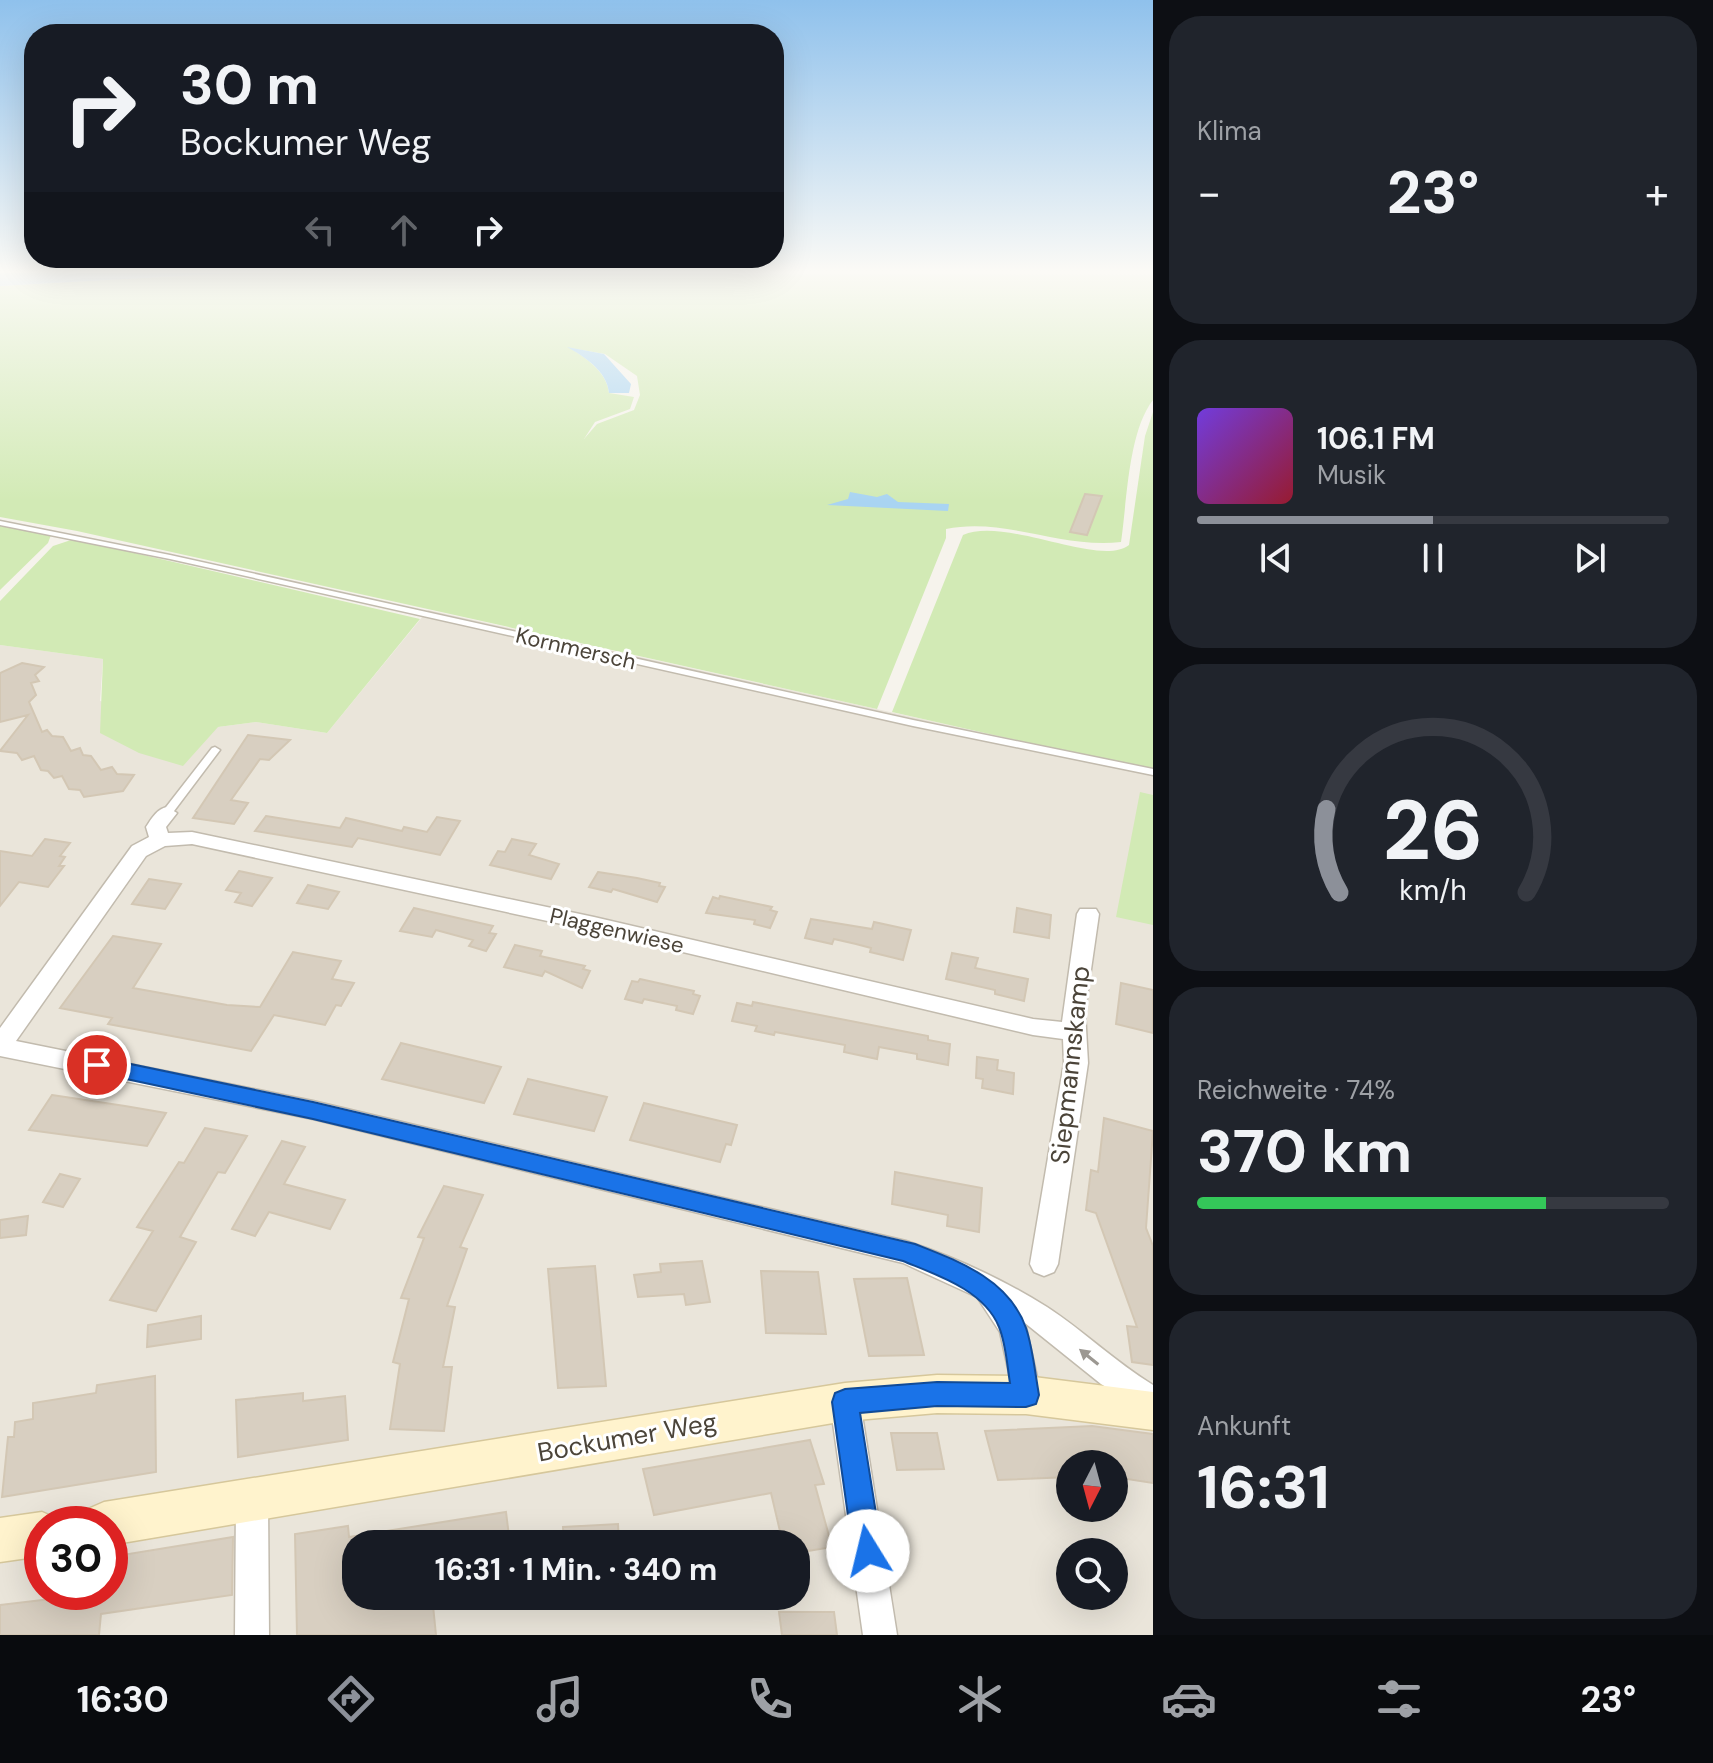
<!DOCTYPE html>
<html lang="de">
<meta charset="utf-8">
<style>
:root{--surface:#171b24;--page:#20242c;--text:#f1f3f6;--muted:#9ea1a6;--line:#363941;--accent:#8c9099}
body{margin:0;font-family:"DM Sans",sans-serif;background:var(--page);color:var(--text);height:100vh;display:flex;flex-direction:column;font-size:30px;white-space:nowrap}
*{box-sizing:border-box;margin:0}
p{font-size:26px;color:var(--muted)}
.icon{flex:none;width:44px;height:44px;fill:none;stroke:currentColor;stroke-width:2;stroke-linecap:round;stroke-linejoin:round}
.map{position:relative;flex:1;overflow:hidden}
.drawer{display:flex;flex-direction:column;gap:16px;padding:16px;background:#0d0f14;width:560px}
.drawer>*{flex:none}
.banner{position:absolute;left:24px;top:24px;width:760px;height:244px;border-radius:32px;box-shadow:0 8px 32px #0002;background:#171b24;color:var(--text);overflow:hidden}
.needle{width:52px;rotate:186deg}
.fabs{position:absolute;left:1056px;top:1450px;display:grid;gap:16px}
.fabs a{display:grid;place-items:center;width:72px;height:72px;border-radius:50%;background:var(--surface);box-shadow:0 8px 32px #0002;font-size:40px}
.speed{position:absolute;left:24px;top:1506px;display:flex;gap:16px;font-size:40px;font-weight:700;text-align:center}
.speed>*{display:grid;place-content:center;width:104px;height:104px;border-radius:50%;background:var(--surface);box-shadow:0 8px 32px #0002;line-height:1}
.speed .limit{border:12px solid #d22;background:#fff;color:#111}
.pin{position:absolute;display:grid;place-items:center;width:68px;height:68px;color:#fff;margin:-34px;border:4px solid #fff;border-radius:50%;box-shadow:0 2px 8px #0007}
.me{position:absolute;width:88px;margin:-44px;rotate:351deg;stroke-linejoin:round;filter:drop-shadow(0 0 6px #0008)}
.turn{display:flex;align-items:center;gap:28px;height:168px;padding:0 24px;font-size:36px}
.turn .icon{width:104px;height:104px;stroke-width:2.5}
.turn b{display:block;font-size:56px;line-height:68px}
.lanes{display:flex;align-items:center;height:76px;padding:0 24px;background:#0003;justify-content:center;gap:40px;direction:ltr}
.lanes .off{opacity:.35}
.big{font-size:60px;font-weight:700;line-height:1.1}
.drawer .widget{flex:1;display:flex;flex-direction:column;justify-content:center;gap:12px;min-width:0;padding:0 28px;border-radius:32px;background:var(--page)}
.drawer .dial{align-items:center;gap:0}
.dial svg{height:208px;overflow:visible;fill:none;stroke:var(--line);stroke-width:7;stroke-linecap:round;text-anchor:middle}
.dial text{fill:var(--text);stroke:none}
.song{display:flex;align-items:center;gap:24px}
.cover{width:96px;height:96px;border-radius:12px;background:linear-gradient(135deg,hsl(260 70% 55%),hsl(350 70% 35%))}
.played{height:8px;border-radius:4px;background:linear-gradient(90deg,var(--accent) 50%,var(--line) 50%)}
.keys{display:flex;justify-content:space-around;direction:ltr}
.heat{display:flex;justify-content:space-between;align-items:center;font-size:44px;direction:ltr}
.charge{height:12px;border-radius:6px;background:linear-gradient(90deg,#34c759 74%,var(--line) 0)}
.trip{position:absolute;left:342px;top:1530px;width:468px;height:80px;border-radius:32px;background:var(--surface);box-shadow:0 8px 32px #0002;font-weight:700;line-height:80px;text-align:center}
.menu{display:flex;height:128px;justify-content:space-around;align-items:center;background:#090b0e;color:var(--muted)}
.menu .icon{width:56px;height:56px}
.menu .selected{color:var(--accent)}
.menu b{font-size:36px;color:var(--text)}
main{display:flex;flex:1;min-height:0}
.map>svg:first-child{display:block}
.residential{fill:#eae5da;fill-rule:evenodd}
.green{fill:#d2eab5;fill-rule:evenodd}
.water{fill:#a9d4f2}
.building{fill:#d8cfc1;stroke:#d3c7b4;stroke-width:2}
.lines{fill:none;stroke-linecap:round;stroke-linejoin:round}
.lane-casing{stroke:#c2bbae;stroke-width:3}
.street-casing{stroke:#c2bbae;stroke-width:3}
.secondary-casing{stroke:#d6c79b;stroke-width:3}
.lane{fill:#fff;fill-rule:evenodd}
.street{fill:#fff;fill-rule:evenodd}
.secondary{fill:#fff3cd;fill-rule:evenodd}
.oneway{fill:#9c9892}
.route{fill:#1a73e8;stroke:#114b97;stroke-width:2}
.labels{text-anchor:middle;stroke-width:6;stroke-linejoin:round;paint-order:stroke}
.street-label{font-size:22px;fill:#4b4439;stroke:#fff}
.near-street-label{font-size:26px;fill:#4b4439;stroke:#fff}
</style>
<main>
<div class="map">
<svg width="1153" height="1635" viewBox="0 0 1153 1635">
<rect width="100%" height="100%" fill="#f6f3ec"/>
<!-- residential -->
<path class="residential" d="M 428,610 L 1153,770 L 1153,1635 L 0,1635 L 0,645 L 103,659 L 100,701 L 218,727 L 256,722 L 327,733 ZM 1070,1464 L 1114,1464 L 1114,1508 L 1070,1508 ZM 42,1524 L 110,1524 L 110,1592 L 42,1592 ZM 356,1544 L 796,1544 L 796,1596 L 356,1596 ZM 1070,1552 L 1114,1552 L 1114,1596 L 1070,1596 Z"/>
<!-- green -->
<path class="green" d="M 232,273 L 1153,275 L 1153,400 C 1128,432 1127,502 1121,542 C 1062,549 1005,517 946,529 L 946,538 L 877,709 L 77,531 L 0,517 L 0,286 ZM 570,348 L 605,354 L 637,376 L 640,395 L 634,410 L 597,424 L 584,439 L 595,422 L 630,409 L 634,397 L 609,393 C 607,372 586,358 570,348 Z
M 1153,412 L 1153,771 L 892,712 L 963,535 C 1005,516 1100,568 1129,545 L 1145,436 Z
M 0,526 L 51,535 L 48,543 L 0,590 Z
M 74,539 L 420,619 L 327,733 L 256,722 L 218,727 L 183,766 L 139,753 L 100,733 L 103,659 L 0,645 L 0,601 L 53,546 Z
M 1140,792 L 1153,795 L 1153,925 L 1116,917 Z"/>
<!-- water -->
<path class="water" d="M 0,273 L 232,273 L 0,286 Z
M 567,347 L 604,354 L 631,384 L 629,393 L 609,393 C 607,371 585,357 567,347 Z
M 850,492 L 877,497 L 887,494 L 898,502 L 949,504 L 948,511 L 827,505 L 848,499 Z"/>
<!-- building -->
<path class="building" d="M 1085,494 L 1102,496 L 1087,535 L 1070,532 Z
M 22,663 L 44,667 L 35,675 L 39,681 L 31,683 L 36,695 L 29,702 L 42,732 L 47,730 L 52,736 L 63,737 L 71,751 L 80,748 L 83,755 L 91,756 L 101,770 L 112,767 L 117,774 L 134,775 L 123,791 L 84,797 L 80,790 L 69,789 L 62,776 L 54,778 L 48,771 L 41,770 L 34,756 L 22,760 L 17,753 L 0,751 L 28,715 L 0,722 L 0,673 Z
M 248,735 L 290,740 L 269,760 L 260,759 L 231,800 L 248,803 L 234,824 L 193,818 Z
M 266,816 L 340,828 L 346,818 L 402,831 L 404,827 L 427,832 L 437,817 L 460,821 L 440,855 L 358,838 L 352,847 L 255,831 Z
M 45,839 L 70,843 L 60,856 L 65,857 L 59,866 L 64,866 L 48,887 L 19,882 L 0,906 L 0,851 L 32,856 Z
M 512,839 L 536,844 L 529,855 L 559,864 L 551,879 L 490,865 L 498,851 L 505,852 Z
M 239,871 L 272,878 L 252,906 L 235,902 L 241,893 L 226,890 Z
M 598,872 L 637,878 L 660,883 L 659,886 L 665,887 L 657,902 L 613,889 L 611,892 L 589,887 Z
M 149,879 L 181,884 L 165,909 L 132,904 Z
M 308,885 L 339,892 L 328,909 L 297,903 Z
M 720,896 L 772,907 L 770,910 L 777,912 L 770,928 L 754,924 L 755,920 L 706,913 L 713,897 L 719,899 Z
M 414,908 L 493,926 L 489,933 L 496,934 L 486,951 L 469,946 L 473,940 L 436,930 L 432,937 L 400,931 Z
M 1017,908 L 1051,915 L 1049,938 L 1014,932 Z
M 811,919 L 872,929 L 874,922 L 911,930 L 903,960 L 870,952 L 871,948 L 856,944 L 834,939 L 832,944 L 805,938 Z
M 113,936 L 161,944 L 133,988 L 227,1005 L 260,1007 L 293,952 L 341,961 L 332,979 L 354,983 L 341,1006 L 336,1005 L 325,1025 L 274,1015 L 251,1051 L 108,1024 L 112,1018 L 60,1008 Z
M 515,945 L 542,951 L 540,956 L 585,966 L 583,969 L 590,971 L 582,988 L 545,971 L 542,976 L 504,967 Z
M 952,953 L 978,958 L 975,968 L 1028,979 L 1024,1001 L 995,994 L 995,990 L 946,979 Z
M 640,979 L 694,991 L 693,994 L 700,996 L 693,1014 L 676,1010 L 677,1006 L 644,999 L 642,1003 L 625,999 L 632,981 L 638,982 Z
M 1121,983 L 1153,990 L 1153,1033 L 1116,1024 Z
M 753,1002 L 928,1036 L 928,1040 L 950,1044 L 948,1065 L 917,1059 L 917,1054 L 879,1047 L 877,1059 L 844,1052 L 845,1045 L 775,1032 L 774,1035 L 755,1031 L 757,1026 L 732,1021 L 737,1003 L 752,1006 Z
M 401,1043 L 501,1067 L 484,1103 L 382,1079 Z
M 977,1057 L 998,1060 L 997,1070 L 1014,1073 L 1013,1094 L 982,1088 L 983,1079 L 976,1078 Z
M 528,1079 L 607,1097 L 594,1131 L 514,1114 Z
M 52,1095 L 125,1106 L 166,1113 L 147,1146 L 29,1130 Z
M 644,1103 L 737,1125 L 731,1145 L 726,1144 L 720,1162 L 630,1140 Z
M 1104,1118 L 1153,1131 L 1146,1228 L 1153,1246 L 1153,1365 L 1132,1362 L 1127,1326 L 1137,1327 L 1096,1213 L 1086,1210 L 1091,1170 L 1098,1172 Z
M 205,1128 L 247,1136 L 225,1173 L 218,1172 L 180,1237 L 196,1242 L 156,1311 L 110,1300 L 153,1231 L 137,1227 L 179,1162 L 184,1163 Z
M 282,1141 L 305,1147 L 284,1184 L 345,1200 L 330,1229 L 269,1212 L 255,1236 L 232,1229 Z
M 895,1172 L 982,1188 L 979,1232 L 947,1226 L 948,1215 L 892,1204 Z
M 60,1174 L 80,1179 L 63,1207 L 43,1202 Z
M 444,1186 L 483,1195 L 460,1247 L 467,1249 L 447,1306 L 455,1307 L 443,1367 L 452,1367 L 444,1431 L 390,1429 L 400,1364 L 393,1362 L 409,1299 L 401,1298 L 424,1238 L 418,1237 Z
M 28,1216 L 26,1235 L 0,1238 L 0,1220 Z
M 702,1261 L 710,1302 L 686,1305 L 684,1294 L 638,1297 L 634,1275 L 661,1272 L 660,1264 Z
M 595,1266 L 606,1386 L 558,1388 L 548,1269 Z
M 761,1271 L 818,1272 L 826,1334 L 766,1333 Z
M 907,1278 L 924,1355 L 869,1356 L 854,1279 Z
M 201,1316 L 201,1339 L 147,1347 L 148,1325 Z
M 155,1376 L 156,1472 L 2,1497 L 8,1437 L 14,1437 L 15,1422 L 33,1419 L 33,1403 L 96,1393 L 97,1385 Z
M 303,1393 L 303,1401 L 345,1396 L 348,1440 L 238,1457 L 236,1400 Z
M 1092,1426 L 1153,1434 L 1153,1483 L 1114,1477 L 1114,1464 L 1066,1464 L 1070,1477 L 998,1480 L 985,1431 Z
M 891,1433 L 937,1433 L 944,1469 L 897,1470 Z
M 810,1440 L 824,1484 L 815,1485 L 832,1547 L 796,1553 L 796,1544 L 783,1544 L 771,1493 L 654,1515 L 643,1469 Z
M 506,1512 L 510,1544 L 362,1544 L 361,1535 Z
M 618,1524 L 619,1544 L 564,1544 L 563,1527 Z
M 348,1526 L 349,1537 L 356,1536 L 356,1596 L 432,1596 L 436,1635 L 297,1635 L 295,1534 Z
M 233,1537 L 232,1595 L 101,1614 L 99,1635 L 0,1635 L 0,1605 L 110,1592 L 110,1557 Z
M 779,1612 L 834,1612 L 837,1635 L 782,1635 Z"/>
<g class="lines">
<!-- lane casing -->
<g class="lane-casing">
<path id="lane" d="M 0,521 L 170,555 L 913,720 L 1153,769 L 1153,775 L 913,726 L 170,559 L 0,525 Z
M 215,747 L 220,750 L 171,815 L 163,815 L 162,813 L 163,811 L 212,748 Z"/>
</g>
<!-- street casing -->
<g class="street-casing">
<path id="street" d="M 167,807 L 177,813 L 166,827 L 168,833 L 192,832 L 594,917 L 1033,1019 L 1062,1022 L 1077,914 L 1080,909 L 1096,909 L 1099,914 L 1085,1011 L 1088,1063 L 1058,1264 L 1054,1272 L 1044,1276 L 1034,1272 L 1030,1264 L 1064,1063 L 1063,1039 L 1033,1035 L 594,931 L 192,844 L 165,846 L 146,856 L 16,1041 L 313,1101 L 906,1241 C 954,1257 1004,1280 1047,1307 C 1084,1331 1115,1362 1153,1385 L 1153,1415 L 1101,1384 L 1025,1323 L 1041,1395 L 1036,1405 L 1026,1408 L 1016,1405 L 1000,1332 L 977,1297 L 903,1263 L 313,1119 L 0,1056 L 0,1028 L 132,846 L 149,837 L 146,827 C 152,818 157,809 167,807 Z
M 845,1388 L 855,1392 L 860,1402 L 897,1635 L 863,1635 L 830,1402 L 835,1392 Z
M 252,1485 L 263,1489 L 268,1500 L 269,1635 L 235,1635 L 236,1500 L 241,1489 Z"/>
</g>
<!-- secondary casing -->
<g class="secondary-casing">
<path id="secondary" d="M 937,1375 L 1026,1376 L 1153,1392 L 1153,1430 L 1026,1414 L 937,1413 L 845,1421 L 110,1545 L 110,1524 L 82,1524 L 88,1509 L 104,1502 L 845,1383 Z
M 42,1512 L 58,1519 L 60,1524 L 42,1524 L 42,1556 L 0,1562 L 0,1518 Z"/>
</g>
<!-- lane -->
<use href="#lane" class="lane"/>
<!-- street -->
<use href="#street" class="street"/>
<!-- secondary -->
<use href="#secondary" class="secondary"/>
</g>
<!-- one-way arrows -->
<defs><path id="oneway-solid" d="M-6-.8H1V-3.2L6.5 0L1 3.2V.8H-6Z" transform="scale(2)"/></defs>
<use class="oneway" href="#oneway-solid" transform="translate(1089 1357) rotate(-141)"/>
<!-- sky -->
<linearGradient id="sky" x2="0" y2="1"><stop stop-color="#8fc1ec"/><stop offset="0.54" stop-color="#fbfaf6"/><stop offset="1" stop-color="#fbfaf6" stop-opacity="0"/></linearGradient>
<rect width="1153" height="502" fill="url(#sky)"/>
<!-- route -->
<path class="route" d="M 97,1057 L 313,1102 L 915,1244 C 958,1261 1009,1279 1026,1328 C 1033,1349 1035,1373 1039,1395 L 1036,1404 L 1026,1407 L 937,1406 L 860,1413 L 882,1551 L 878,1561 L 868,1566 L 857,1561 L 853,1551 L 832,1402 L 835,1393 L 845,1389 L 937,1382 L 1010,1383 C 1007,1365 1006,1344 999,1327 C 984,1290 937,1275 903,1261 L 313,1119 L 89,1071 L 86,1065 L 89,1059 Z"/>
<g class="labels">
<!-- street labels -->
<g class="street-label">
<text transform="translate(576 648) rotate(13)" y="8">Kornmersch</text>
<text transform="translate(617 930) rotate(13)" y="8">Plaggenwiese</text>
</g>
<!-- near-street labels -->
<g class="near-street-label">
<text transform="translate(1070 1065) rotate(-84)" y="9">Siepmannskamp</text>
<text transform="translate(627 1437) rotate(-10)" y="9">Bockumer Weg</text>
</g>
</g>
</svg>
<div class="fabs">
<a><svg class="needle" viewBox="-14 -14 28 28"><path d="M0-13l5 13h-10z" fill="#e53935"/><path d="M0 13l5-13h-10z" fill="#9ea1a6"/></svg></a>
<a><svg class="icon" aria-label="search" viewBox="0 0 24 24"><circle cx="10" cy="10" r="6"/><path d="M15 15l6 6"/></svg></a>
</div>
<div class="speed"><div class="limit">30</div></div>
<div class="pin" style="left:97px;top:1065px;background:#d93025"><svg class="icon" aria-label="arrive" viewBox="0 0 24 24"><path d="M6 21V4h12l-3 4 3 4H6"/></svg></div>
<svg class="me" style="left:868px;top:1551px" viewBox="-20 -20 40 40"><circle r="19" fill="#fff"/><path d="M0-13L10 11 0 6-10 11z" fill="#1a73e8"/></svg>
<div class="trip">16:31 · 1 Min. · 340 m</div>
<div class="banner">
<div class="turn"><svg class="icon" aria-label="right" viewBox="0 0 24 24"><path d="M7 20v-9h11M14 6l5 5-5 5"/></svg><div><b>30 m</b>Bockumer Weg</div></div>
<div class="lanes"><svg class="icon off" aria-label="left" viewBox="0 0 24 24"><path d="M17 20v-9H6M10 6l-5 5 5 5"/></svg><svg class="icon off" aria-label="ahead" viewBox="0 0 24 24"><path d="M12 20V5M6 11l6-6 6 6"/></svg><svg class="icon" aria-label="right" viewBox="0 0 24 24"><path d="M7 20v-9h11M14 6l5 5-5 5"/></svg></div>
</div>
</div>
<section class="drawer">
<div class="widget"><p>Klima</p>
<div class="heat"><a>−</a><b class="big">23°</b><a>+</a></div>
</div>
<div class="widget">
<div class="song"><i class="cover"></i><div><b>106.1 FM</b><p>Musik</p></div></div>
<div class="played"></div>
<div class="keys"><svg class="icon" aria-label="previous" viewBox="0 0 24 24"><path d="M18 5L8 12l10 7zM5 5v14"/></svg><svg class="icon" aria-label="pause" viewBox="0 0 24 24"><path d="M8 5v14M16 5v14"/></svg><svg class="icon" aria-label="next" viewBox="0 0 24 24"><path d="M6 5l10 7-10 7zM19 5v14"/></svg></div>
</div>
<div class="widget dial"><svg viewBox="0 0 100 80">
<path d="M14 69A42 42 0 1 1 86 69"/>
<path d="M14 69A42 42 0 0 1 9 37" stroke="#8c9099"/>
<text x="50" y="56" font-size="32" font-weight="700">26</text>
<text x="50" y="72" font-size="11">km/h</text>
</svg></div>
<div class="widget"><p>Reichweite · 74%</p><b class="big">370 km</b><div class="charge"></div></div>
<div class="widget"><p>Ankunft</p><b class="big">16:31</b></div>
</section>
</main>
<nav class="menu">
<b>16:30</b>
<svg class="icon selected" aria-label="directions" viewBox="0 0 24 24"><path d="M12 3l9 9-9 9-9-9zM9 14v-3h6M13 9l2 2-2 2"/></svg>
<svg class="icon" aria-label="music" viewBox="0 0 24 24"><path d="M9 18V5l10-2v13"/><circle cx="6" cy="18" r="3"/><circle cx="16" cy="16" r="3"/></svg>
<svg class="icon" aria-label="phone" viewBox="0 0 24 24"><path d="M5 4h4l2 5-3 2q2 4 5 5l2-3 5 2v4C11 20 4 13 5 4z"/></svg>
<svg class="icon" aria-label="climate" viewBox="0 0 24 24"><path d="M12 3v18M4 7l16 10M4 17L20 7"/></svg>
<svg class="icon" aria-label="car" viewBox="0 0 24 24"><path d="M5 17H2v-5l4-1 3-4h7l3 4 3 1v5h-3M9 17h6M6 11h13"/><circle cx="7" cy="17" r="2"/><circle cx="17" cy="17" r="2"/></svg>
<svg class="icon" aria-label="filters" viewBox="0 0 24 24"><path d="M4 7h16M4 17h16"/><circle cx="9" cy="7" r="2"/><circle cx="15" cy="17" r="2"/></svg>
<b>23°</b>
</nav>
